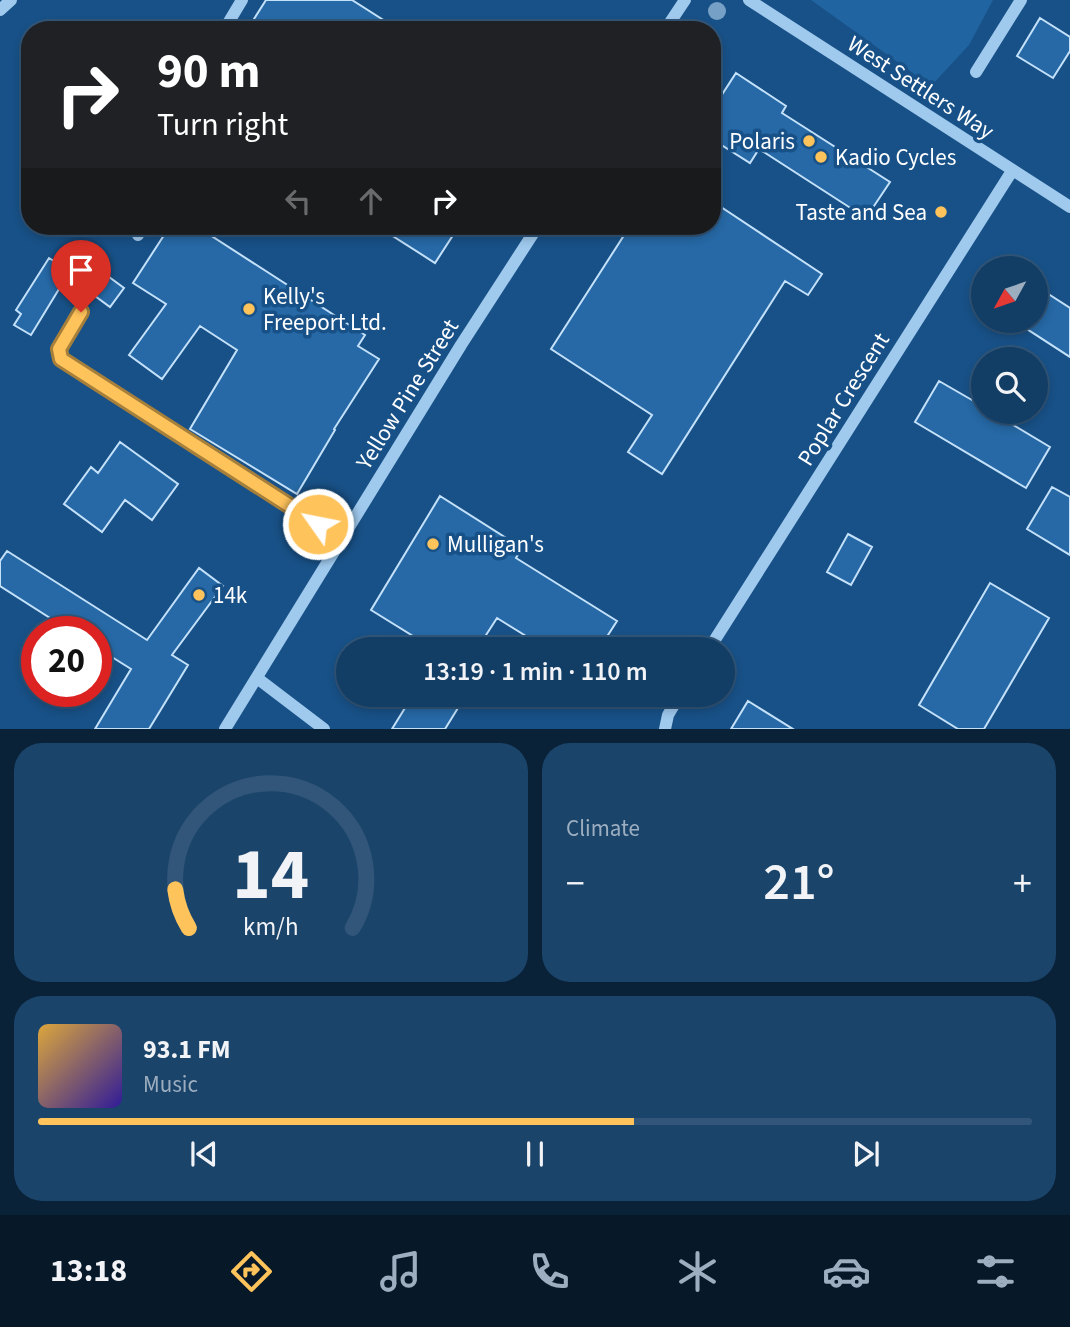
<!DOCTYPE html>
<meta charset="utf-8">
<style>
:root{--surface:#123d65;--page:#1b446b;--text:#f1f3f6;--muted:#9caebf;--line:#315679;--accent:#ffc35b}
body{margin:0;font-family:"Source Sans 3",sans-serif;background:var(--page);color:var(--text);height:100vh;display:flex;flex-direction:column;font-size:26px;white-space:nowrap}
*{box-sizing:border-box;margin:0}
p{font-size:23px;color:var(--muted)}
.icon{flex:none;width:38px;height:38px;fill:none;stroke:currentColor;stroke-width:2;stroke-linecap:round;stroke-linejoin:round}
.map{position:relative;height:729px;overflow:hidden}
.details{display:flex;flex-direction:column;gap:14px;padding:14px;background:#0a2238;flex:1}
.details>*{flex:none}
.banner{position:absolute;left:21px;top:21px;width:700px;height:214px;border-radius:28px;box-shadow:0 4px 10px #0003,0 0 0 2px var(--line);background:#202124;color:#fff;overflow:hidden}
.needle{width:46px;rotate:230deg}
.fabs{position:absolute;left:971px;top:256px;display:grid;gap:14px}
.fabs a{display:grid;place-items:center;width:77px;height:77px;border-radius:50%;background:var(--surface);box-shadow:0 4px 10px #0003,0 0 0 2px var(--line);font-size:35px}
.speed{position:absolute;left:21px;top:616px;display:flex;gap:14px;font-size:35px;font-weight:700;text-align:center}
.speed>*{display:grid;place-content:center;width:91px;height:91px;border-radius:50%;background:var(--surface);box-shadow:0 4px 10px #0003,0 0 0 2px var(--line);line-height:1}
.speed .limit{border:10px solid #d22;background:#fff;color:#111}
.pin{position:absolute;display:grid;place-items:center;width:60px;height:60px;color:#fff;margin:-72px -30px;border-radius:50% 50% 50% 0;rotate:-45deg;box-shadow:0 0 7px #0007}
.pin .icon{rotate:45deg}
.me{position:absolute;width:77px;margin:-38px;rotate:303deg;stroke-linejoin:round;filter:drop-shadow(0 0 5px #0008)}
.turn{display:flex;align-items:center;gap:24px;height:147px;padding:0 21px;font-size:32px}
.turn .icon{width:91px;height:91px;stroke-width:2.5}
.turn b{display:block;font-size:49px;line-height:60px}
.lanes{display:flex;align-items:center;height:66px;padding:0 21px;background:#0003;justify-content:center;gap:35px;direction:ltr}
.lanes .off{opacity:.35}
.big{font-size:52px;font-weight:600;line-height:1.1}
.details .card{flex:1;display:flex;flex-direction:column;justify-content:center;gap:10px;min-width:0;padding:0 24px;border-radius:28px;background:var(--page)}
.details .dial{align-items:center;gap:0}
.dial svg{height:182px;overflow:visible;fill:none;stroke:var(--line);stroke-width:7;stroke-linecap:round;text-anchor:middle}
.dial text{fill:var(--text);stroke:none}
.song{display:flex;align-items:center;gap:21px}
.cover{width:84px;height:84px;border-radius:10px;background:linear-gradient(135deg,hsl(40 70% 55%),hsl(250 70% 35%))}
.played{height:7px;border-radius:4px;background:linear-gradient(90deg,var(--accent) 60%,var(--line) 60%)}
.keys{display:flex;justify-content:space-around;direction:ltr}
.heat{display:flex;justify-content:space-between;align-items:center;font-size:38px;direction:ltr}
.details .tiles{flex:1;display:grid;gap:14px;grid-template-columns:1fr 1fr}
.card:last-child{grid-column:span 2}
.trip{position:absolute;left:336px;top:637px;width:399px;height:70px;border-radius:35px;background:var(--surface);box-shadow:0 4px 10px #0003,0 0 0 2px var(--line);font-weight:600;line-height:70px;text-align:center}
.menu{display:flex;height:112px;justify-content:space-around;align-items:center;background:#071828;color:var(--muted)}
.menu .icon{width:49px;height:49px}
.menu .current{color:var(--accent)}
.menu b{font-size:32px;color:var(--text)}
.map>svg:first-child{display:block}
.green{fill:#2064a1}
.building{fill:#2669a6;stroke:#c4e1fa;stroke-width:2}
.lines{fill:none;stroke-linecap:round;stroke-linejoin:round}
.minor{stroke:#9fc9ed;stroke-width:12}
.tree{fill:#77a0c6}
.route-casing{stroke:#a67f3b;stroke-width:18}
.route{stroke:#ffc35b;stroke-width:12}
.poi-dot{fill:#ffc35b;stroke:#185187;stroke-width:2.5}
.labels{text-anchor:middle;stroke-width:7;stroke-linejoin:round;paint-order:stroke}
.street-label{font-size:23px;fill:#fff;stroke:#185187}
.poi-label{font-size:23px;fill:#fff;stroke:#185187;text-anchor:start}
</style>
<div class="map">
<svg width="1070" height="729" viewBox="0 0 1070 729">
<rect width="100%" height="100%" fill="#185187"/>
<!-- green -->
<path class="green" d="M 811,0 L 993,0 L 969,45 L 931,86 Z"/>
<!-- building -->
<path class="building" d="M 266,0 L 352,0 L 399,30 L 247,30 Z
M 1040,18 L 1070,37 L 1070,51 L 1053,78 L 1017,56 Z
M 736,73 L 786,106 L 782,113 L 890,182 L 866,218 L 759,149 L 750,163 L 712,139 L 712,110 Z
M 712,201 L 822,274 L 808,295 L 785,281 L 662,474 L 628,452 L 652,415 L 551,349 L 630,226 L 712,226 Z
M 170,226 L 196,226 L 365,335 L 358,346 L 379,359 L 334,429 L 335,430 L 297,494 L 190,429 L 237,350 L 200,326 L 162,379 L 129,355 L 166,304 L 133,283 Z
M 377,226 L 459,226 L 435,263 Z
M 49,258 L 70,271 L 31,335 L 14,325 L 21,314 L 16,310 Z
M 105,274 L 124,288 L 110,307 L 91,293 Z
M 1036,286 L 1070,308 L 1070,357 L 1013,320 L 1036,320 Z
M 939,381 L 984,407 L 984,411 L 990,411 L 1050,447 L 1026,488 L 915,422 Z
M 120,442 L 178,484 L 152,520 L 125,500 L 102,532 L 64,504 L 91,467 L 98,473 Z
M 1052,487 L 1070,497 L 1070,555 L 1027,529 Z
M 440,496 L 522,548 L 516,558 L 617,621 L 599,649 L 547,649 L 497,618 L 477,649 L 434,649 L 371,610 Z
M 848,534 L 872,547 L 851,585 L 827,572 Z
M 7,551 L 147,640 L 199,568 L 223,586 L 172,655 L 188,665 L 149,729 L 95,729 L 131,669 L 96,647 L 96,632 L 72,632 L 0,586 L 0,561 Z
M 990,583 L 1049,618 L 984,729 L 958,729 L 919,705 Z
M 413,695 L 466,695 L 445,729 L 392,729 Z
M 748,701 L 793,729 L 731,729 Z"/>
<g class="lines">
<!-- minor -->
<path class="minor" d="M 749,0 L 1070,207
M 0,10 L 11,0
M 224,30 L 242,0
M 665,30 L 685,0
M 976,72 L 1021,0
M 137,226 L 138,235
M 81,312 L 59,349 L 61,359 L 342,539
M 709,649 L 1012,171
M 257,678 L 324,729
M 225,729 L 461,345 L 538,226
M 665,729 L 668,715 L 680,695"/>
</g>
<!-- trees -->
<circle class="tree" cx="717" cy="11" r="9"/>
<g class="lines">
<!-- route casing -->
<g class="route-casing">
<path id="route" d="M 81,312 L 59,349 L 61,359 L 318,524"/>
</g>
<!-- route -->
<use href="#route" class="route"/>
</g>
<!-- markers -->
<g class="poi-dot">
<circle cx="809" cy="141" r="7"/>
<circle cx="821" cy="157" r="7"/>
<circle cx="941" cy="212" r="7"/>
<circle cx="249" cy="309" r="7"/>
<circle cx="433" cy="544" r="7"/>
<circle cx="199" cy="595" r="7"/>
</g>
<g class="labels">
<!-- street labels -->
<g class="street-label">
<text transform="translate(921 87) rotate(33)" y="8">West Settlers Way</text>
<text transform="translate(407 394) rotate(-58)" y="8">Yellow Pine Street</text>
<text transform="translate(843 399) rotate(-58)" y="8">Poplar Crescent</text>
</g>
<!-- poi labels -->
<g class="poi-label">
<text x="795" y="149" text-anchor="end">Polaris</text>
<text x="835" y="165">Kadio Cycles</text>
<text x="927" y="220" text-anchor="end">Taste and Sea</text>
<text x="263" y="304">Kelly's<tspan x="263" dy="26">Freeport Ltd.</tspan></text>
<text x="447" y="552">Mulligan's</text>
<text x="213" y="603">14k</text>
</g>
</g>
</svg>
<div class="fabs">
<a><svg class="needle" viewBox="-14 -14 28 28"><path d="M0-13l5 13h-10z" fill="#e53935"/><path d="M0 13l5-13h-10z" fill="#9caebf"/></svg></a>
<a><svg class="icon" aria-label="search" viewBox="0 0 24 24"><circle cx="10" cy="10" r="6"/><path d="M15 15l6 6"/></svg></a>
</div>
<div class="speed"><div class="limit">20</div></div>
<div class="pin" style="left:81px;top:312px;background:#d93025"><svg class="icon" aria-label="arrive" viewBox="0 0 24 24"><path d="M6 21V4h12l-3 4 3 4H6"/></svg></div>
<svg class="me" style="left:318px;top:524px" viewBox="-20 -20 40 40"><circle r="17" fill="#ffc35b" stroke="#fff" stroke-width="3"/><path d="M0-11L8 9 0 5-8 9z" fill="#fff"/></svg>
<div class="trip">13:19 · 1 min · 110 m</div>
<div class="banner">
<div class="turn"><svg class="icon" aria-label="right" viewBox="0 0 24 24"><path d="M7 20v-9h11M14 6l5 5-5 5"/></svg><div><b>90 m</b>Turn right</div></div>
<div class="lanes"><svg class="icon off" aria-label="left" viewBox="0 0 24 24"><path d="M17 20v-9H6M10 6l-5 5 5 5"/></svg><svg class="icon off" aria-label="ahead" viewBox="0 0 24 24"><path d="M12 20V5M6 11l6-6 6 6"/></svg><svg class="icon" aria-label="right" viewBox="0 0 24 24"><path d="M7 20v-9h11M14 6l5 5-5 5"/></svg></div>
</div>
</div>
<section class="details">
<div class="tiles">
<div class="card dial"><svg viewBox="0 0 100 80">
<path d="M14 69A42 42 0 1 1 86 69"/>
<path d="M14 69A42 42 0 0 1 8 52" stroke="#ffc35b"/>
<text x="50" y="56" font-size="32" font-weight="700">14</text>
<text x="50" y="72" font-size="11">km/h</text>
</svg></div>
<div class="card"><p>Climate</p>
<div class="heat"><a>−</a><b class="big">21°</b><a>+</a></div>
</div>
<div class="card">
<div class="song"><i class="cover"></i><div><b>93.1 FM</b><p>Music</p></div></div>
<div class="played"></div>
<div class="keys"><svg class="icon" aria-label="previous" viewBox="0 0 24 24"><path d="M18 5L8 12l10 7zM5 5v14"/></svg><svg class="icon" aria-label="pause" viewBox="0 0 24 24"><path d="M8 5v14M16 5v14"/></svg><svg class="icon" aria-label="next" viewBox="0 0 24 24"><path d="M6 5l10 7-10 7zM19 5v14"/></svg></div>
</div>
</div>
</section>
<nav class="menu">
<b>13:18</b>
<svg class="icon current" aria-label="directions" viewBox="0 0 24 24"><path d="M12 3l9 9-9 9-9-9zM9 14v-3h6M13 9l2 2-2 2"/></svg>
<svg class="icon" aria-label="music" viewBox="0 0 24 24"><path d="M9 18V5l10-2v13"/><circle cx="6" cy="18" r="3"/><circle cx="16" cy="16" r="3"/></svg>
<svg class="icon" aria-label="phone" viewBox="0 0 24 24"><path d="M5 4h4l2 5-3 2q2 4 5 5l2-3 5 2v4C11 20 4 13 5 4z"/></svg>
<svg class="icon" aria-label="climate" viewBox="0 0 24 24"><path d="M12 3v18M4 7l16 10M4 17L20 7"/></svg>
<svg class="icon" aria-label="car" viewBox="0 0 24 24"><path d="M5 17H2v-5l4-1 3-4h7l3 4 3 1v5h-3M9 17h6M6 11h13"/><circle cx="7" cy="17" r="2"/><circle cx="17" cy="17" r="2"/></svg>
<svg class="icon" aria-label="filters" viewBox="0 0 24 24"><path d="M4 7h16M4 17h16"/><circle cx="9" cy="7" r="2"/><circle cx="15" cy="17" r="2"/></svg>
</nav>
